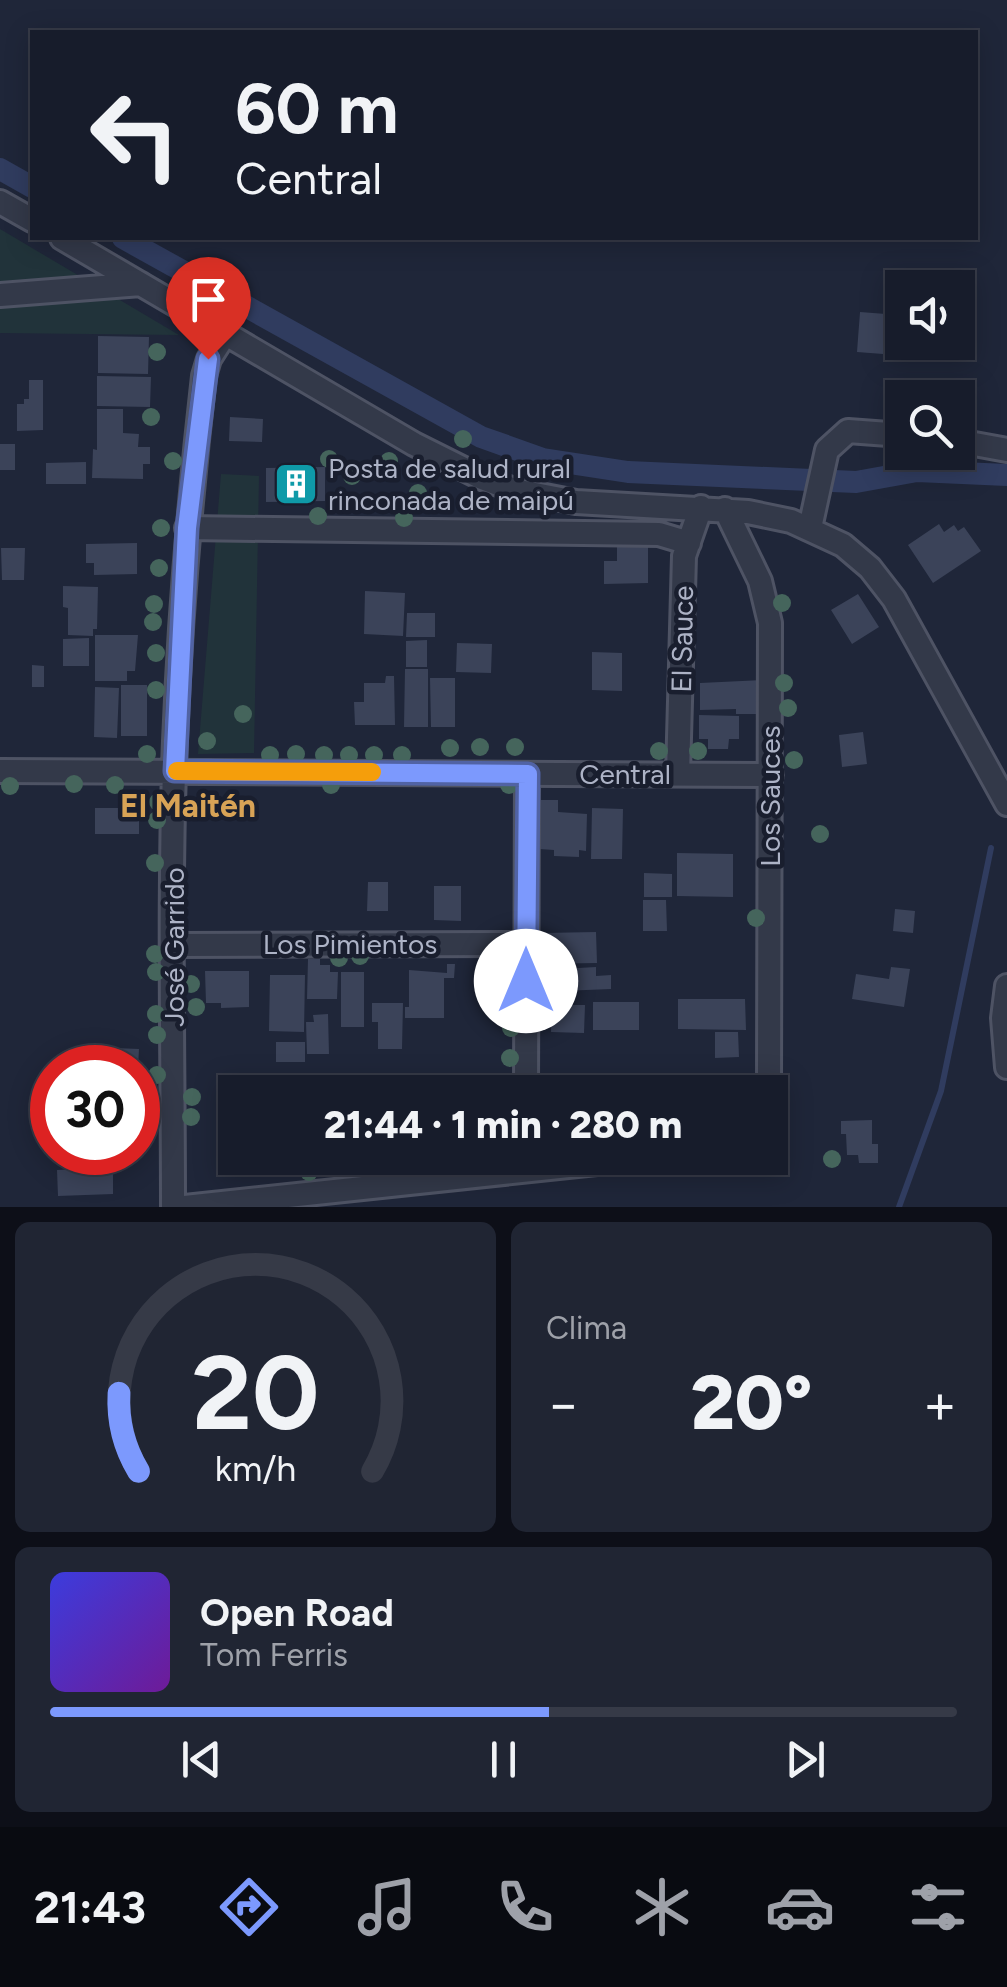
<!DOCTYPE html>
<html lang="es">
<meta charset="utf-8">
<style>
:root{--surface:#171c2b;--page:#202533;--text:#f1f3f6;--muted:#9ea1a9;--line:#363a47;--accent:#7c99fd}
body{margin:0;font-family:Figtree,sans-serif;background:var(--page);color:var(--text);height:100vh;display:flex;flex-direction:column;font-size:38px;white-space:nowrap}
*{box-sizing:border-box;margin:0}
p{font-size:32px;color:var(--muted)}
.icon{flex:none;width:55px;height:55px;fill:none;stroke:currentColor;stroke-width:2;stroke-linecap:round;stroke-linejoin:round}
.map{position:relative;height:1207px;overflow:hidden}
.details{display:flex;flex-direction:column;gap:15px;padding:15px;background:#0d0f18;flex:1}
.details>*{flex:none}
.banner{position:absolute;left:30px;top:30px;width:948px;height:210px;border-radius:0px;box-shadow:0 5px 25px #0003,0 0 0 2px var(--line);background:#171c2b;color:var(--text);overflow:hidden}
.tools{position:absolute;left:885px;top:270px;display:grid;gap:20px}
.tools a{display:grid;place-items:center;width:90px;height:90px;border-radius:0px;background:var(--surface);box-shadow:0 5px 25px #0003,0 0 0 2px var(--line);font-size:50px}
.speed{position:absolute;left:30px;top:1045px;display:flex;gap:20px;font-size:50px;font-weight:700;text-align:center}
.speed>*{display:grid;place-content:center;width:130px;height:130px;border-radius:50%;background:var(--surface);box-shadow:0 5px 25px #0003,0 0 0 2px var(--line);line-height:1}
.speed .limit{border:15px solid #d22;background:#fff;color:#111}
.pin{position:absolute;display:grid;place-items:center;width:85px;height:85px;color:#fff;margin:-102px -42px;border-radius:50% 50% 50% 0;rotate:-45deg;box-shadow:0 0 10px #0007}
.pin .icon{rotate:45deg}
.me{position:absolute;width:110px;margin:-55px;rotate:0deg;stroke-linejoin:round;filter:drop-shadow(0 0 8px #0008)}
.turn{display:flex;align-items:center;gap:35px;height:210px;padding:0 40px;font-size:45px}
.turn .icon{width:130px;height:130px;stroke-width:2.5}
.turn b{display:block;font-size:70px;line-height:85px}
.big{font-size:75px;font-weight:800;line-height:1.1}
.details .card{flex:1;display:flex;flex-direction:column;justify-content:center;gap:15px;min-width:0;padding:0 35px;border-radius:15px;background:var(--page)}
.details .dial{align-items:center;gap:0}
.dial svg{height:260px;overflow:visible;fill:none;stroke:var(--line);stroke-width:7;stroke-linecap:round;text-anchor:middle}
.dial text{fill:var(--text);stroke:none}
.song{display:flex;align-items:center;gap:30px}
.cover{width:120px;height:120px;border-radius:15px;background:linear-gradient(135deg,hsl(240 70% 55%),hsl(280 70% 35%))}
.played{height:10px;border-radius:5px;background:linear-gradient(90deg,var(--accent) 55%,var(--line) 55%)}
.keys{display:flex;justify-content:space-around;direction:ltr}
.heat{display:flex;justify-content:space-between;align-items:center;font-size:55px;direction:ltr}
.details .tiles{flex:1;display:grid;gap:15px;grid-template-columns:1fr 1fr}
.card:last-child{grid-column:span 2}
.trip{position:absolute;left:218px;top:1075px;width:570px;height:100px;border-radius:0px;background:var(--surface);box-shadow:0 5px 25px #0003,0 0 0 2px var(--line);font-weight:800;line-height:100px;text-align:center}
.tabs{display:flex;height:160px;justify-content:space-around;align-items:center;background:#090b11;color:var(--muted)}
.tabs .icon{width:70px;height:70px}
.tabs .current{color:var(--accent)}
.tabs b{font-size:45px;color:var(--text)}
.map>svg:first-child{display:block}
.green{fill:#21333a}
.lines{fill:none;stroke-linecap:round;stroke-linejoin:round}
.stream{stroke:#303c5f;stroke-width:6}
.canal{stroke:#303c5f;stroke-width:22}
.building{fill:#3b4359}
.minor-casing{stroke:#4e5364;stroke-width:28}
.minor{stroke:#333949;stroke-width:22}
.tree{fill:#45655c}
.route-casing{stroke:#5163a4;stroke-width:25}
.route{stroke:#7c99fd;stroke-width:18}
.slow{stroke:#f59e0b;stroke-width:18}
.labels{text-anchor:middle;stroke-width:9;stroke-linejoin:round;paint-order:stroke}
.poi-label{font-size:28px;fill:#adb3c6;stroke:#191e2e;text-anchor:start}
.street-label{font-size:28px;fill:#adb3c6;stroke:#191e2e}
.quarter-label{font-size:32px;font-weight:bold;fill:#d8a356;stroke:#191e2e}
</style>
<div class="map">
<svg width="1007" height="1207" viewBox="0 0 1007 1207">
<rect width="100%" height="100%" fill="#1f2639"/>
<!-- green -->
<path class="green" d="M 0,229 L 179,335 L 0,333 Z
M 221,474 L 259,476 L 254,753 L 198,754 Z"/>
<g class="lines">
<!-- stream -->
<path class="stream" d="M 899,1207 L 941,1091 L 991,848"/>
<!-- canal -->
<path class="canal" d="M 0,169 L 32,187
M 123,238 L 481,437 L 543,459 L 628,472 L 856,482 L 917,471 L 1007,475"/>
</g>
<!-- building -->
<path class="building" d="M 860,312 L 886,314 L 883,354 L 857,352 Z
M 98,336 L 149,337 L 148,374 L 98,373 Z
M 97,376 L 151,377 L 150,407 L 97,406 Z
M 29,380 L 43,380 L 43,430 L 17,431 L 17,404 L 24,404 L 24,399 L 29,399 Z
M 97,409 L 123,409 L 123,433 L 139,434 L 138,447 L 150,447 L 150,464 L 143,464 L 143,479 L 92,478 L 93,449 L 97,450 Z
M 230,417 L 263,419 L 262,442 L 229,441 Z
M 0,444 L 15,444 L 15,470 L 0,470 Z
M 86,462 L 86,484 L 46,484 L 46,463 Z
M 325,467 L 325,501 L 266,502 L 266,468 Z
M 939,524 L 944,532 L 954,525 L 958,531 L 964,527 L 981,551 L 933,583 L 908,545 Z
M 137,543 L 137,574 L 94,575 L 94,563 L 86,563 L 86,544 Z
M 648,544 L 648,583 L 604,584 L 604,561 L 617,561 L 617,545 Z
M 1,548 L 25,548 L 24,580 L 2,580 Z
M 63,586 L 98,587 L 97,629 L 93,629 L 93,636 L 68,635 L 68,608 L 63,607 Z
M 365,591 L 405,593 L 403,636 L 364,634 Z
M 858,594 L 879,627 L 852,644 L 831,610 Z
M 407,613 L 435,613 L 435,637 L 406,637 Z
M 95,635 L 138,635 L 135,671 L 127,671 L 127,681 L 95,681 Z
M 89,638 L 89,666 L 63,666 L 63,639 Z
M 427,640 L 427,667 L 406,667 L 406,641 Z
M 457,643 L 492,644 L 491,673 L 456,672 Z
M 592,652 L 622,653 L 622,691 L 592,690 Z
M 32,665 L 44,666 L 44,687 L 32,687 Z
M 405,669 L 428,669 L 428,727 L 404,727 Z
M 386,676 L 394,676 L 395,725 L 355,725 L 354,702 L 364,702 L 364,683 L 385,683 Z
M 430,678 L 455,678 L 455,727 L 431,727 Z
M 763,680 L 764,714 L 736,714 L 736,709 L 700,710 L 700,683 Z
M 121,685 L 147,685 L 147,736 L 121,736 Z
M 95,687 L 119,688 L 117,738 L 94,737 Z
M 699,715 L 739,716 L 739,739 L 729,739 L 728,749 L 708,749 L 708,739 L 699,739 Z
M 863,732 L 867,764 L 842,767 L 839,735 Z
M 541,800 L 558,800 L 558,812 L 587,814 L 586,851 L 579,850 L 579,857 L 554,856 L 554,850 L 539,849 Z
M 95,808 L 139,808 L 139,834 L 95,834 Z
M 592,808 L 623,809 L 622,859 L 591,859 Z
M 677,853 L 733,854 L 733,897 L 677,896 Z
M 644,873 L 672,874 L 672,897 L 644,897 Z
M 368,882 L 388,882 L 388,911 L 367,911 Z
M 434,886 L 461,886 L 461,921 L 434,920 Z
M 643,900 L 666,900 L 667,931 L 643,931 Z
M 895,909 L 915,911 L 913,933 L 893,931 Z
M 596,932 L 597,963 L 538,964 L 538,953 L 543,953 L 543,933 Z
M 308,959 L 320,959 L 320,965 L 330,965 L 330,972 L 338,972 L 337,999 L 307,999 Z
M 447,964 L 455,964 L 454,978 L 444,978 L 444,1018 L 405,1018 L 405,1007 L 409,1007 L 409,970 L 447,973 Z
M 596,967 L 596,976 L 611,975 L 611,989 L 562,991 L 561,969 Z
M 891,967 L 910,969 L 904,1007 L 852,999 L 856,974 L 889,979 Z
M 205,971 L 249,971 L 249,1007 L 221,1008 L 221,1003 L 206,1003 Z
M 341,972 L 364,972 L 364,1027 L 341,1027 Z
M 270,975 L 305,975 L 304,1032 L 269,1031 Z
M 678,999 L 745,999 L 746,1030 L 678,1029 Z
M 593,1002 L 639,1002 L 639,1030 L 593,1030 Z
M 372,1003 L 403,1003 L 402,1049 L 378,1049 L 378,1022 L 372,1022 Z
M 552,1005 L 585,1005 L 584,1033 L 551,1032 Z
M 328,1014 L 329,1054 L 307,1054 L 306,1022 L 314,1022 L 313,1015 Z
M 715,1032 L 738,1032 L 739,1057 L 715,1058 Z
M 276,1042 L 305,1042 L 305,1062 L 276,1062 Z
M 91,1047 L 139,1049 L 138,1068 L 89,1066 Z
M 686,1073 L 731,1073 L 730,1092 L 686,1092 Z
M 42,1108 L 52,1108 L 52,1131 L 41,1130 Z
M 872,1120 L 872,1144 L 878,1144 L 878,1163 L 859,1163 L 858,1155 L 847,1155 L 846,1134 L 841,1134 L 841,1121 Z
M 99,1168 L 100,1173 L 113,1172 L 113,1194 L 58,1196 L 57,1170 Z"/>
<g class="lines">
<!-- minor casing -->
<g class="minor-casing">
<path id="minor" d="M 0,202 L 32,220
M 62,238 L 414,444 L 482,478 L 514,490 L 576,502 L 748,512 L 791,521 L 843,545 L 870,568 L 894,599 L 1007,804
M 0,295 L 141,284
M 958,441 L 1007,450
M 725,509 L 760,581 L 770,623 L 769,1092
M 187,528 L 659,534 L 689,543
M 810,528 L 827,450 L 848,431 L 902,435
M 0,771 L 771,775
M 678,774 L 684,556 L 701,507
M 174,945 L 527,944
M 1007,986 L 1003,1018 L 1007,1067
M 526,1092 L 527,774
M 173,1207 C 173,1052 169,896 175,741 C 180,619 190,498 204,376 L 209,359 L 225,334
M 185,1207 L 644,1158"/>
</g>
<!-- minor -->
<use href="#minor" class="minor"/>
</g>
<!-- trees -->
<g class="tree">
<circle cx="157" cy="352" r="9"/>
<circle cx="151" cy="417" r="9"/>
<circle cx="463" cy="439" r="9"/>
<circle cx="329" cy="459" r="9"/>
<circle cx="173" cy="461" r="9"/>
<circle cx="389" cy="461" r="9"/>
<circle cx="352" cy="476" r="9"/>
<circle cx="418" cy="493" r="9"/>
<circle cx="318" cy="516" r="9"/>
<circle cx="404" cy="518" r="9"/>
<circle cx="161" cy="528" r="9"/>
<circle cx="159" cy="568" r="9"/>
<circle cx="782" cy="603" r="9"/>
<circle cx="154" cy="604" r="9"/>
<circle cx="153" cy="622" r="9"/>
<circle cx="156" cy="653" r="9"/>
<circle cx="784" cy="683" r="9"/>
<circle cx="156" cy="690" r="9"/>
<circle cx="788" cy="708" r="9"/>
<circle cx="243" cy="714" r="9"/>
<circle cx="207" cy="741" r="9"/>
<circle cx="480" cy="747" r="9"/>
<circle cx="515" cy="747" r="9"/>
<circle cx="450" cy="748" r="9"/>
<circle cx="659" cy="751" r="9"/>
<circle cx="698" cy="751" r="9"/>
<circle cx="147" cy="754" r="9"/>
<circle cx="296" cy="754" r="9"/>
<circle cx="270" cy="755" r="9"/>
<circle cx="324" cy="755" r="9"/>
<circle cx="349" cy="755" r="9"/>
<circle cx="374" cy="755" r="9"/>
<circle cx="402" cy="755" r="9"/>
<circle cx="794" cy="760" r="9"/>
<circle cx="74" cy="784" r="9"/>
<circle cx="115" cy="785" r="9"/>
<circle cx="331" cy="785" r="9"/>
<circle cx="509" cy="785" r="9"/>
<circle cx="10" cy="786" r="9"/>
<circle cx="158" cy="802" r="9"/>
<circle cx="157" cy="820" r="9"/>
<circle cx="820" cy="834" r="9"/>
<circle cx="155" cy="863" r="9"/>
<circle cx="756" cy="918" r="9"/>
<circle cx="155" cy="954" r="9"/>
<circle cx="360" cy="956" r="9"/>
<circle cx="339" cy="958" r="9"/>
<circle cx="156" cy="972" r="9"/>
<circle cx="191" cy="984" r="9"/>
<circle cx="507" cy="985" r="9"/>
<circle cx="196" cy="1007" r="9"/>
<circle cx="156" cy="1014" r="9"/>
<circle cx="511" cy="1028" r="9"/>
<circle cx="157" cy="1035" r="9"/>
<circle cx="510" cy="1058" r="9"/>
<circle cx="157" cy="1075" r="9"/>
<circle cx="192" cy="1097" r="9"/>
<circle cx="149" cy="1117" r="9"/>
<circle cx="191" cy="1117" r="9"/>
<circle cx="832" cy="1159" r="9"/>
<circle cx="309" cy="1172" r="9"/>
</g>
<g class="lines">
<!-- route casing -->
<g class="route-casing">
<path id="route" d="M 208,359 L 187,528 L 175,771 L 528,774 L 526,981"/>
</g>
<!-- route -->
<use href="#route" class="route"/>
<!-- slow -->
<path class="slow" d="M 177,771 L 372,772"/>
</g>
<!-- icons -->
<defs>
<g id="building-square" transform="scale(2.25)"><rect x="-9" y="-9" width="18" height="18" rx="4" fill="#0f9aa8" stroke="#191e2e"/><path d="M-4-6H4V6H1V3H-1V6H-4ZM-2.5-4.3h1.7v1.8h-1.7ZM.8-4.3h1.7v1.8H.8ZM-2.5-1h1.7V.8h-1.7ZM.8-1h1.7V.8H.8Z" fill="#fff"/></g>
</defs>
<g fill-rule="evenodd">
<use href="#building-square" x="296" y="484"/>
</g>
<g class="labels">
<!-- poi labels -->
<g class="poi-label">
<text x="328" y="478">Posta de salud rural<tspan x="328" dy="32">rinconada de maipú</tspan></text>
</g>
<!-- street labels -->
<g class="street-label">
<text transform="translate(682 639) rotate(-89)" y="10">El Sauce</text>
<text x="625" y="784">Central</text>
<text transform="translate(770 796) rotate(-90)" y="10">Los Sauces</text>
<text x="350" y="954">Los Pimientos</text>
<text transform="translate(174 947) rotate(-90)" y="10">José Garrido</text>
</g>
<!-- quarter labels -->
<g class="quarter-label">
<text x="188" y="817">El Maitén</text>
</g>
</g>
</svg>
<div class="tools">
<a><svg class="icon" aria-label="sound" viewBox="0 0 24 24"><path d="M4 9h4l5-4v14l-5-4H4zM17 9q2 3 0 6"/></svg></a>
<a><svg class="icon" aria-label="search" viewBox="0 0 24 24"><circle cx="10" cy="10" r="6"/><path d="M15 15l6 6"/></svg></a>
</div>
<div class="speed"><div class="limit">30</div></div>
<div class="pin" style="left:208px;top:359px;background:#d93025"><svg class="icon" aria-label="arrive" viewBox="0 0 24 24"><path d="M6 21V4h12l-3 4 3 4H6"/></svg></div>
<svg class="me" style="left:526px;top:981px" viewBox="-20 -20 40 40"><circle r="19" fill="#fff"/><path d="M0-13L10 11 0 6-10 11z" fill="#7c99fd"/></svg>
<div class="trip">21:44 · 1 min · 280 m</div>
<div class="banner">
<div class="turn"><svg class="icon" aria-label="left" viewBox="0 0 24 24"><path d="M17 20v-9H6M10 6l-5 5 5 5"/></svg><div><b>60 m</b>Central</div></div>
</div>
</div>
<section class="details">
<div class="tiles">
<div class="card dial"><svg viewBox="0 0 100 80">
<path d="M14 69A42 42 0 1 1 86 69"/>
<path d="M14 69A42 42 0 0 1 8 45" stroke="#7c99fd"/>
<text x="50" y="56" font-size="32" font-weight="700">20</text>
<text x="50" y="72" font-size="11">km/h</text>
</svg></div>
<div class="card"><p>Clima</p>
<div class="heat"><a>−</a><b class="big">20°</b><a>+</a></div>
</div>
<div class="card">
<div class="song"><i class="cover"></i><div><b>Open Road</b><p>Tom Ferris</p></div></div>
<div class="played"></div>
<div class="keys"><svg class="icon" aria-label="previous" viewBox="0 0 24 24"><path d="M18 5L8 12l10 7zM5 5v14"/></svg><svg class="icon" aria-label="pause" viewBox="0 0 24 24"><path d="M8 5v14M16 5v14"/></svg><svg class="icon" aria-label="next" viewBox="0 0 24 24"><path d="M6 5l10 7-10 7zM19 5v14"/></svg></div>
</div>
</div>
</section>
<nav class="tabs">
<b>21:43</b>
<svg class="icon current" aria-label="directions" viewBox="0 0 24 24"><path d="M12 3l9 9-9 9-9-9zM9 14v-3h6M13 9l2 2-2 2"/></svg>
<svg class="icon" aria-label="music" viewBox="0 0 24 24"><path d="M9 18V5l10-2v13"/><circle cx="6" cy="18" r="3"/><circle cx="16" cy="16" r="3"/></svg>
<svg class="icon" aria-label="phone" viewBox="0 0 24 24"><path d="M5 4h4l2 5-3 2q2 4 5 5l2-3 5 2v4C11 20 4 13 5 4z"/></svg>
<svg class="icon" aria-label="climate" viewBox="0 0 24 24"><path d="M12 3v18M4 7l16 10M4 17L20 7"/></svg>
<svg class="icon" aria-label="car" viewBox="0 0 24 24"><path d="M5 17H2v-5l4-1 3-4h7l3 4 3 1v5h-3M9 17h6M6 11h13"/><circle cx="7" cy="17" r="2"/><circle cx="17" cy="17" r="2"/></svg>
<svg class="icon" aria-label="filters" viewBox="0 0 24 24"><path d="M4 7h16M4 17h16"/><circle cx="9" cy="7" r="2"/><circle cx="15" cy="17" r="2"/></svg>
</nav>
